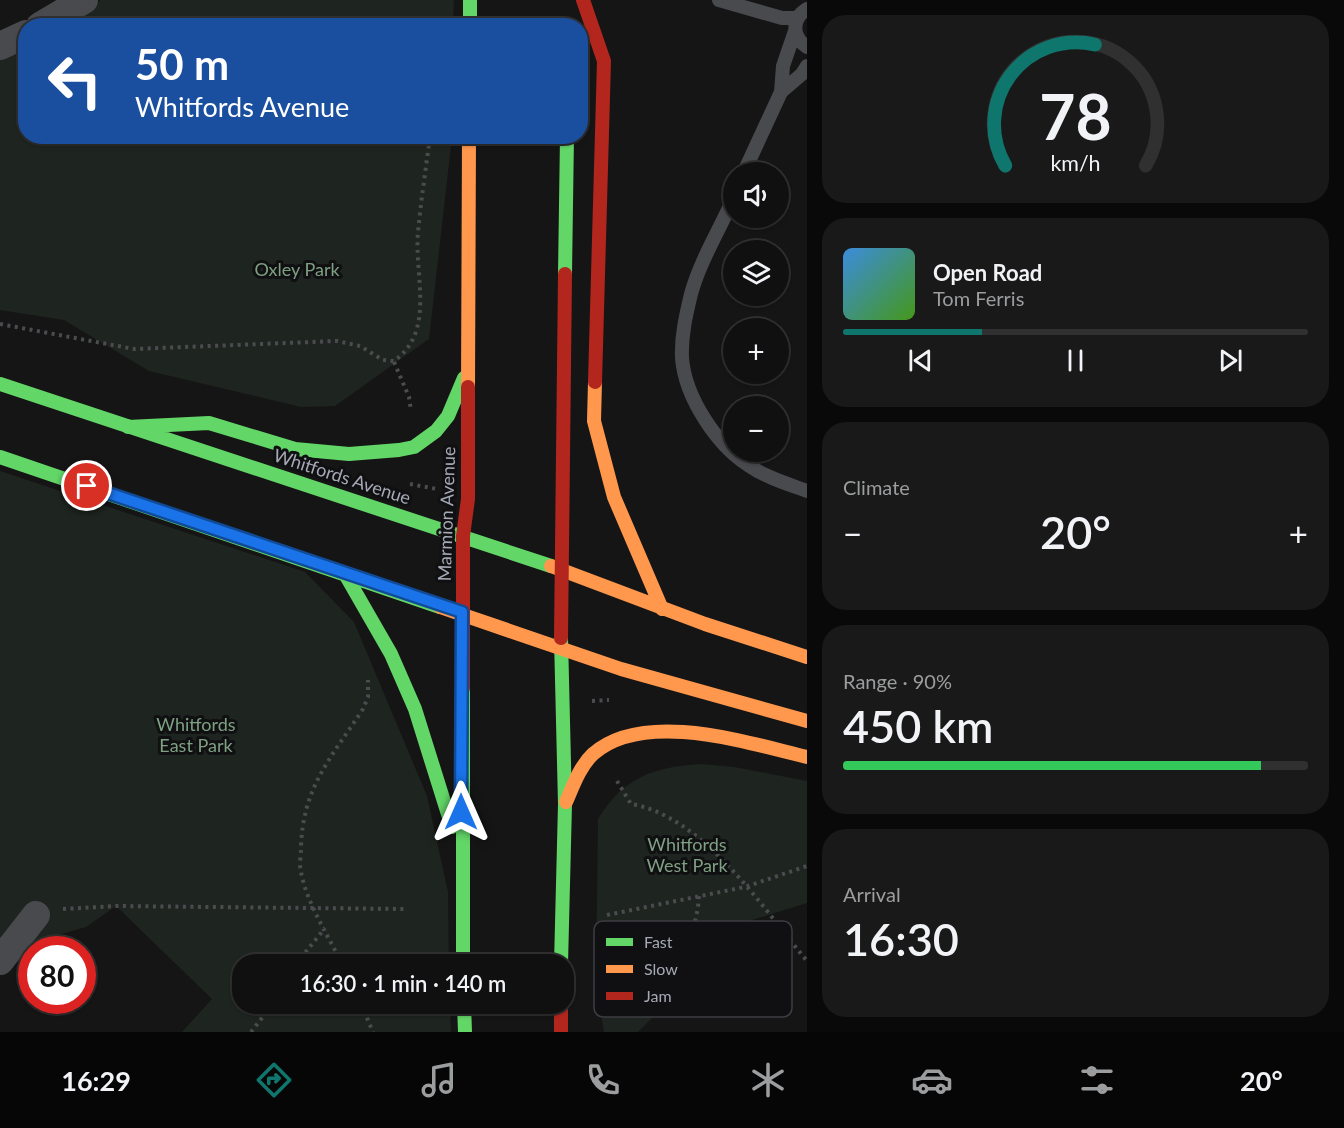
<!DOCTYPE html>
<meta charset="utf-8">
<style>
:root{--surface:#101010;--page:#191919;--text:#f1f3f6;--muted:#9c9d9f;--line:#303030;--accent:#0f766e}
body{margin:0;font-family:Lato,sans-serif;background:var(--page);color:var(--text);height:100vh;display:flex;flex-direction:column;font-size:22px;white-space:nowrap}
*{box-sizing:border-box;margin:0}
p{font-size:20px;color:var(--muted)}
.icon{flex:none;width:33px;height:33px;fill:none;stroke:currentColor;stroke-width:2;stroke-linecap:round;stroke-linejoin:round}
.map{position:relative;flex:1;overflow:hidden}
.details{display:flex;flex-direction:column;gap:15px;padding:15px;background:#090909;width:537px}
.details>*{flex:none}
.banner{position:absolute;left:18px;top:18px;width:570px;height:126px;border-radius:24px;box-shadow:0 2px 4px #0004,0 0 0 2px var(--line);background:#1a4fa0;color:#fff;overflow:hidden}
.tools{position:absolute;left:723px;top:162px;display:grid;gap:12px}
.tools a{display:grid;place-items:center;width:66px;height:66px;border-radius:50%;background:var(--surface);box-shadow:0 2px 4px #0004,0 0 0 2px var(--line);font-size:30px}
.speed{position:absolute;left:18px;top:936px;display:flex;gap:12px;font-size:30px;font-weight:700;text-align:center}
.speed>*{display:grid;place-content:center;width:78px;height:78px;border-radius:50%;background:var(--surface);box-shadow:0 2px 4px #0004,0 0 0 2px var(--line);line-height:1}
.speed .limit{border:9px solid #d22;background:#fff;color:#111}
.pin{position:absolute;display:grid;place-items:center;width:51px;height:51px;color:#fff;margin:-26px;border:3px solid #fff;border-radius:50%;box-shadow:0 2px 6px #0007}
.me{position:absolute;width:66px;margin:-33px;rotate:0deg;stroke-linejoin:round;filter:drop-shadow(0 0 4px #0008)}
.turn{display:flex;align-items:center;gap:21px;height:126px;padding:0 18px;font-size:27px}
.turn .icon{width:78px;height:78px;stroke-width:2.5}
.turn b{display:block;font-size:42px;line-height:51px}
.big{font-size:45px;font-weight:600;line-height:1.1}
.details .tile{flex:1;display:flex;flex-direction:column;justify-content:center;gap:9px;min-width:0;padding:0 21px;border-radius:24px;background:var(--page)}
.details .dial{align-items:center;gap:0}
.dial svg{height:156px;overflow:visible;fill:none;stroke:var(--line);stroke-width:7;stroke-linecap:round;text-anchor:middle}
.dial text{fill:var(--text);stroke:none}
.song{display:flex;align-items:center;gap:18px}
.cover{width:72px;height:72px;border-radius:9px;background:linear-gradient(135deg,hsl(210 70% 55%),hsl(100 70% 35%))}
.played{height:6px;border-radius:3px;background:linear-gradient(90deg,var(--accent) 30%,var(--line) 30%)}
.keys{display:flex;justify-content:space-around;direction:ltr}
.heat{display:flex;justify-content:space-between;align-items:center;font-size:33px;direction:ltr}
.charge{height:9px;border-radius:4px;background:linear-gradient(90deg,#34c759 90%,var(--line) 0)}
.trip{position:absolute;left:232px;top:954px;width:342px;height:60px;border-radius:24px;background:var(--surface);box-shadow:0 2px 4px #0004,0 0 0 2px var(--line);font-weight:600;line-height:60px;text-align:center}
.tabs{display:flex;height:96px;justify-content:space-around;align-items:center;background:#060606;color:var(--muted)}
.tabs .icon{width:42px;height:42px}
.tabs .selected{color:var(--accent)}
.tabs b{font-size:27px;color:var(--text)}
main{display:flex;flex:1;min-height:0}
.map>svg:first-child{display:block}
.green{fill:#1e241f}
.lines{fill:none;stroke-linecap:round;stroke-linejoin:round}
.path{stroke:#4b4c50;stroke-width:4;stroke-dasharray:3 4.5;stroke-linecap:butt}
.lane{stroke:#494a4e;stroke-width:14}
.street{stroke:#494a4e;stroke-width:28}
.fast{stroke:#63d668;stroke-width:14}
.slow{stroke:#ff974d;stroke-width:14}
.jam{stroke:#b3261e;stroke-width:14}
.route-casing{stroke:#114b97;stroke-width:15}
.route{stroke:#1a73e8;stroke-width:10}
.labels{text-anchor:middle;stroke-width:6;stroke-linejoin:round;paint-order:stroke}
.park-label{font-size:18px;fill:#7ea183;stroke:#100f11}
.street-label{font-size:18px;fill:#a6aab6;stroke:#100f11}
.key{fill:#100f11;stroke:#3d3e43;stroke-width:1.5}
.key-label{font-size:16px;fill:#a6aab6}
</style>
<main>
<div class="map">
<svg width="807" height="1032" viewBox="0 0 807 1032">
<rect width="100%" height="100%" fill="#151515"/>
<!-- green -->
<path class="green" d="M 101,0 L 454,0 L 453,25 L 66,26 Z
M 25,46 L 26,136 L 452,137 L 429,339 L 335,406 L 301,407 L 149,371 L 64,320 L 0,310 L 0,59 Z
M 0,471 L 305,572 L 354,622 L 427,796 L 448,892 L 449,964 L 243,964 L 243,1004 L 450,1004 L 451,1032 L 182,1032 L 212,999 L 116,906 L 86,927 L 29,943 L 0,960 Z
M 701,764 L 734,767 L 807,781 L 807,903 L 749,921 L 638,1032 L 604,1032 L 596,986 L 598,819 C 624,777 653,767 701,764 Z"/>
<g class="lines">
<!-- path -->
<path class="path" d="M 0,324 L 134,349 L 337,341 L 360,346 L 383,360 L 394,361 C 436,331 414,276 418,232 C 421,200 426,168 430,136
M 394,362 L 409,397 L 411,411
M 410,484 L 437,489
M 592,701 L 609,700
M 617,781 L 631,804 C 703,816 762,907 807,961
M 63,909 L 116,906 L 405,909
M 607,915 L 745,887 L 807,866
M 296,964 L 325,928
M 342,964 C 328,935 307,904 301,872 C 299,865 301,856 301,849 C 302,788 331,758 363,709 L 368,697 L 368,680
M 361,1004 L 373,1032
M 594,1009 C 652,1006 697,951 699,895
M 251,1032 L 273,1004"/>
<!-- lane -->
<path class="lane" d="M 719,0 L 782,18 L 797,18
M 807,9 C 791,19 792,37 807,47
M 781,92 L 802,74 L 807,66
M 744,172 L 781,92 L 783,66 L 795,31
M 734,197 C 720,229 700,261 691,294 C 686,315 681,336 682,358 C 685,397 716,444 748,465 C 765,477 788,484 807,491"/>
<!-- street -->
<path class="street" d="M 40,26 L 84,0
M 0,46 L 26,34
M 0,961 L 36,915"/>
<!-- fast -->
<path class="fast" d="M 470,0 L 470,26
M 565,274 L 567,136
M 0,384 L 551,566
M 128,427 L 209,423 L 295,449 L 349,454 L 399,450 L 414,447 L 436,431 L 448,416 L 464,378
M 0,457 L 440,607
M 345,574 L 391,654 L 415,709 L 452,827
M 463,688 L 463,964
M 561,964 L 565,804 L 561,638
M 464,1004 L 465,1032"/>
<!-- slow -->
<path class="slow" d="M 595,382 L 594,421 L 614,497 L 662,609
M 468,387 L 469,136
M 551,566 L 705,624 L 807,657
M 440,607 L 621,669 L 807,721
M 566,802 C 573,786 580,766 593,754 C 644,709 748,743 807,757"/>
<!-- jam -->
<path class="jam" d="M 583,0 L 604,61 L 595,382
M 561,638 L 565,274
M 463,688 L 463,536 L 468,499 L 468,387
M 561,1004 L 561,1032"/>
</g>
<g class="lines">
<!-- route casing -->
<g class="route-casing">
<path id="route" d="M 87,486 L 462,612 L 461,812"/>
</g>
<!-- route -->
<use href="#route" class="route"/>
</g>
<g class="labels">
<!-- park labels -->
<g class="park-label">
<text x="297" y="276">Oxley Park</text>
<text x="196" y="731">Whitfords<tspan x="196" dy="21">East Park</tspan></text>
<text x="687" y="851">Whitfords<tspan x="687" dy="21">West Park</tspan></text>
</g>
<!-- street labels -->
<g class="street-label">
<text transform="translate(342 477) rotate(18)" y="6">Whitfords Avenue</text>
<text transform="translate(447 514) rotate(-88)" y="6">Marmion Avenue</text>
</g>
</g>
<!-- legend -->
<rect x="594" y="921" width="198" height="96" rx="9" class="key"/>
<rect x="606" y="938" width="27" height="8" fill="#63d668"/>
<rect x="606" y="965" width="27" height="8" fill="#ff974d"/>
<rect x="606" y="992" width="27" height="8" fill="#b3261e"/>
<g class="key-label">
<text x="644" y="948">Fast</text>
<text x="644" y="975">Slow</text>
<text x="644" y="1002">Jam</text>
</g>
</svg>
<div class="tools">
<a><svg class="icon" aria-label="sound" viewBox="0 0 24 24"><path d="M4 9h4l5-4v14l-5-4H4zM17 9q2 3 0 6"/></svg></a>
<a><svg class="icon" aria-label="layers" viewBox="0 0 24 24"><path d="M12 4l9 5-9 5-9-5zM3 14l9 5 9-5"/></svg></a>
<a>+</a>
<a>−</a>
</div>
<div class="speed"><div class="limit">80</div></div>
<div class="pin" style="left:87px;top:486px;background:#d93025"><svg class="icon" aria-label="arrive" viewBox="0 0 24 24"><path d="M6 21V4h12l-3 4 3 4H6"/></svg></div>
<svg class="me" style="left:461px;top:812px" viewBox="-20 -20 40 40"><path d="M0-17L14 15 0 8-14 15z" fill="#1a73e8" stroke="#fff" stroke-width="4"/></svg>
<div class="trip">16:30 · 1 min · 140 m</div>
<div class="banner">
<div class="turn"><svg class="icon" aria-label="left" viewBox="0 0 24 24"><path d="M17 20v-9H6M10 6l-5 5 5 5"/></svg><div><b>50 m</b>Whitfords Avenue</div></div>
</div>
</div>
<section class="details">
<div class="tile dial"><svg viewBox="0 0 100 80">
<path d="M14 69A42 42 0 1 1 86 69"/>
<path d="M14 69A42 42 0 0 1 60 7" stroke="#0f766e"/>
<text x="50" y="56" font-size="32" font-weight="700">78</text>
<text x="50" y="72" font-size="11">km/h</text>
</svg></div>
<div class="tile">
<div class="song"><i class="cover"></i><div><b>Open Road</b><p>Tom Ferris</p></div></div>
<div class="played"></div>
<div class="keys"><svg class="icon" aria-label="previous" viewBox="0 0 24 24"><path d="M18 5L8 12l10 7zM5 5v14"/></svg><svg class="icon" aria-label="pause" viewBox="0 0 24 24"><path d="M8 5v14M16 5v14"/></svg><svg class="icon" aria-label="next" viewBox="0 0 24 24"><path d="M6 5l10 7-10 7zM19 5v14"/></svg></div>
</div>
<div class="tile"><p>Climate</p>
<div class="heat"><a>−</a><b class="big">20°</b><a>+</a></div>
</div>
<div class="tile"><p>Range · 90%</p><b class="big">450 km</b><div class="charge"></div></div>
<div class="tile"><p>Arrival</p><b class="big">16:30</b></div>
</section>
</main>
<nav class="tabs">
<b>16:29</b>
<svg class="icon selected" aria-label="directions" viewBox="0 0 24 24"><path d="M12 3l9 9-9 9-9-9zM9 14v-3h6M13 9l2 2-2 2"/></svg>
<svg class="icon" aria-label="music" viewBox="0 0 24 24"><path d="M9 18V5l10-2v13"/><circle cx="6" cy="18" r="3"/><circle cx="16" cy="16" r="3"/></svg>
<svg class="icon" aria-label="phone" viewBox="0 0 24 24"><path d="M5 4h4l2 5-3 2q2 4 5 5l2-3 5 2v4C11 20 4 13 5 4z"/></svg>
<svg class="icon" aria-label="climate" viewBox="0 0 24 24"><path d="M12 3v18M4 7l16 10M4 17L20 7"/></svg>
<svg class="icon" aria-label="car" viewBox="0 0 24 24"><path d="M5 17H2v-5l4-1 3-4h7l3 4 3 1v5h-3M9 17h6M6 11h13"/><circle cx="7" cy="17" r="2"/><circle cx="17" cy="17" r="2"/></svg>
<svg class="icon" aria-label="filters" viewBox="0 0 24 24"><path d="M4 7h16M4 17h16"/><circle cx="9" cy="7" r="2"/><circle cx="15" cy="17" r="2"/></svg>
<b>20°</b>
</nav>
